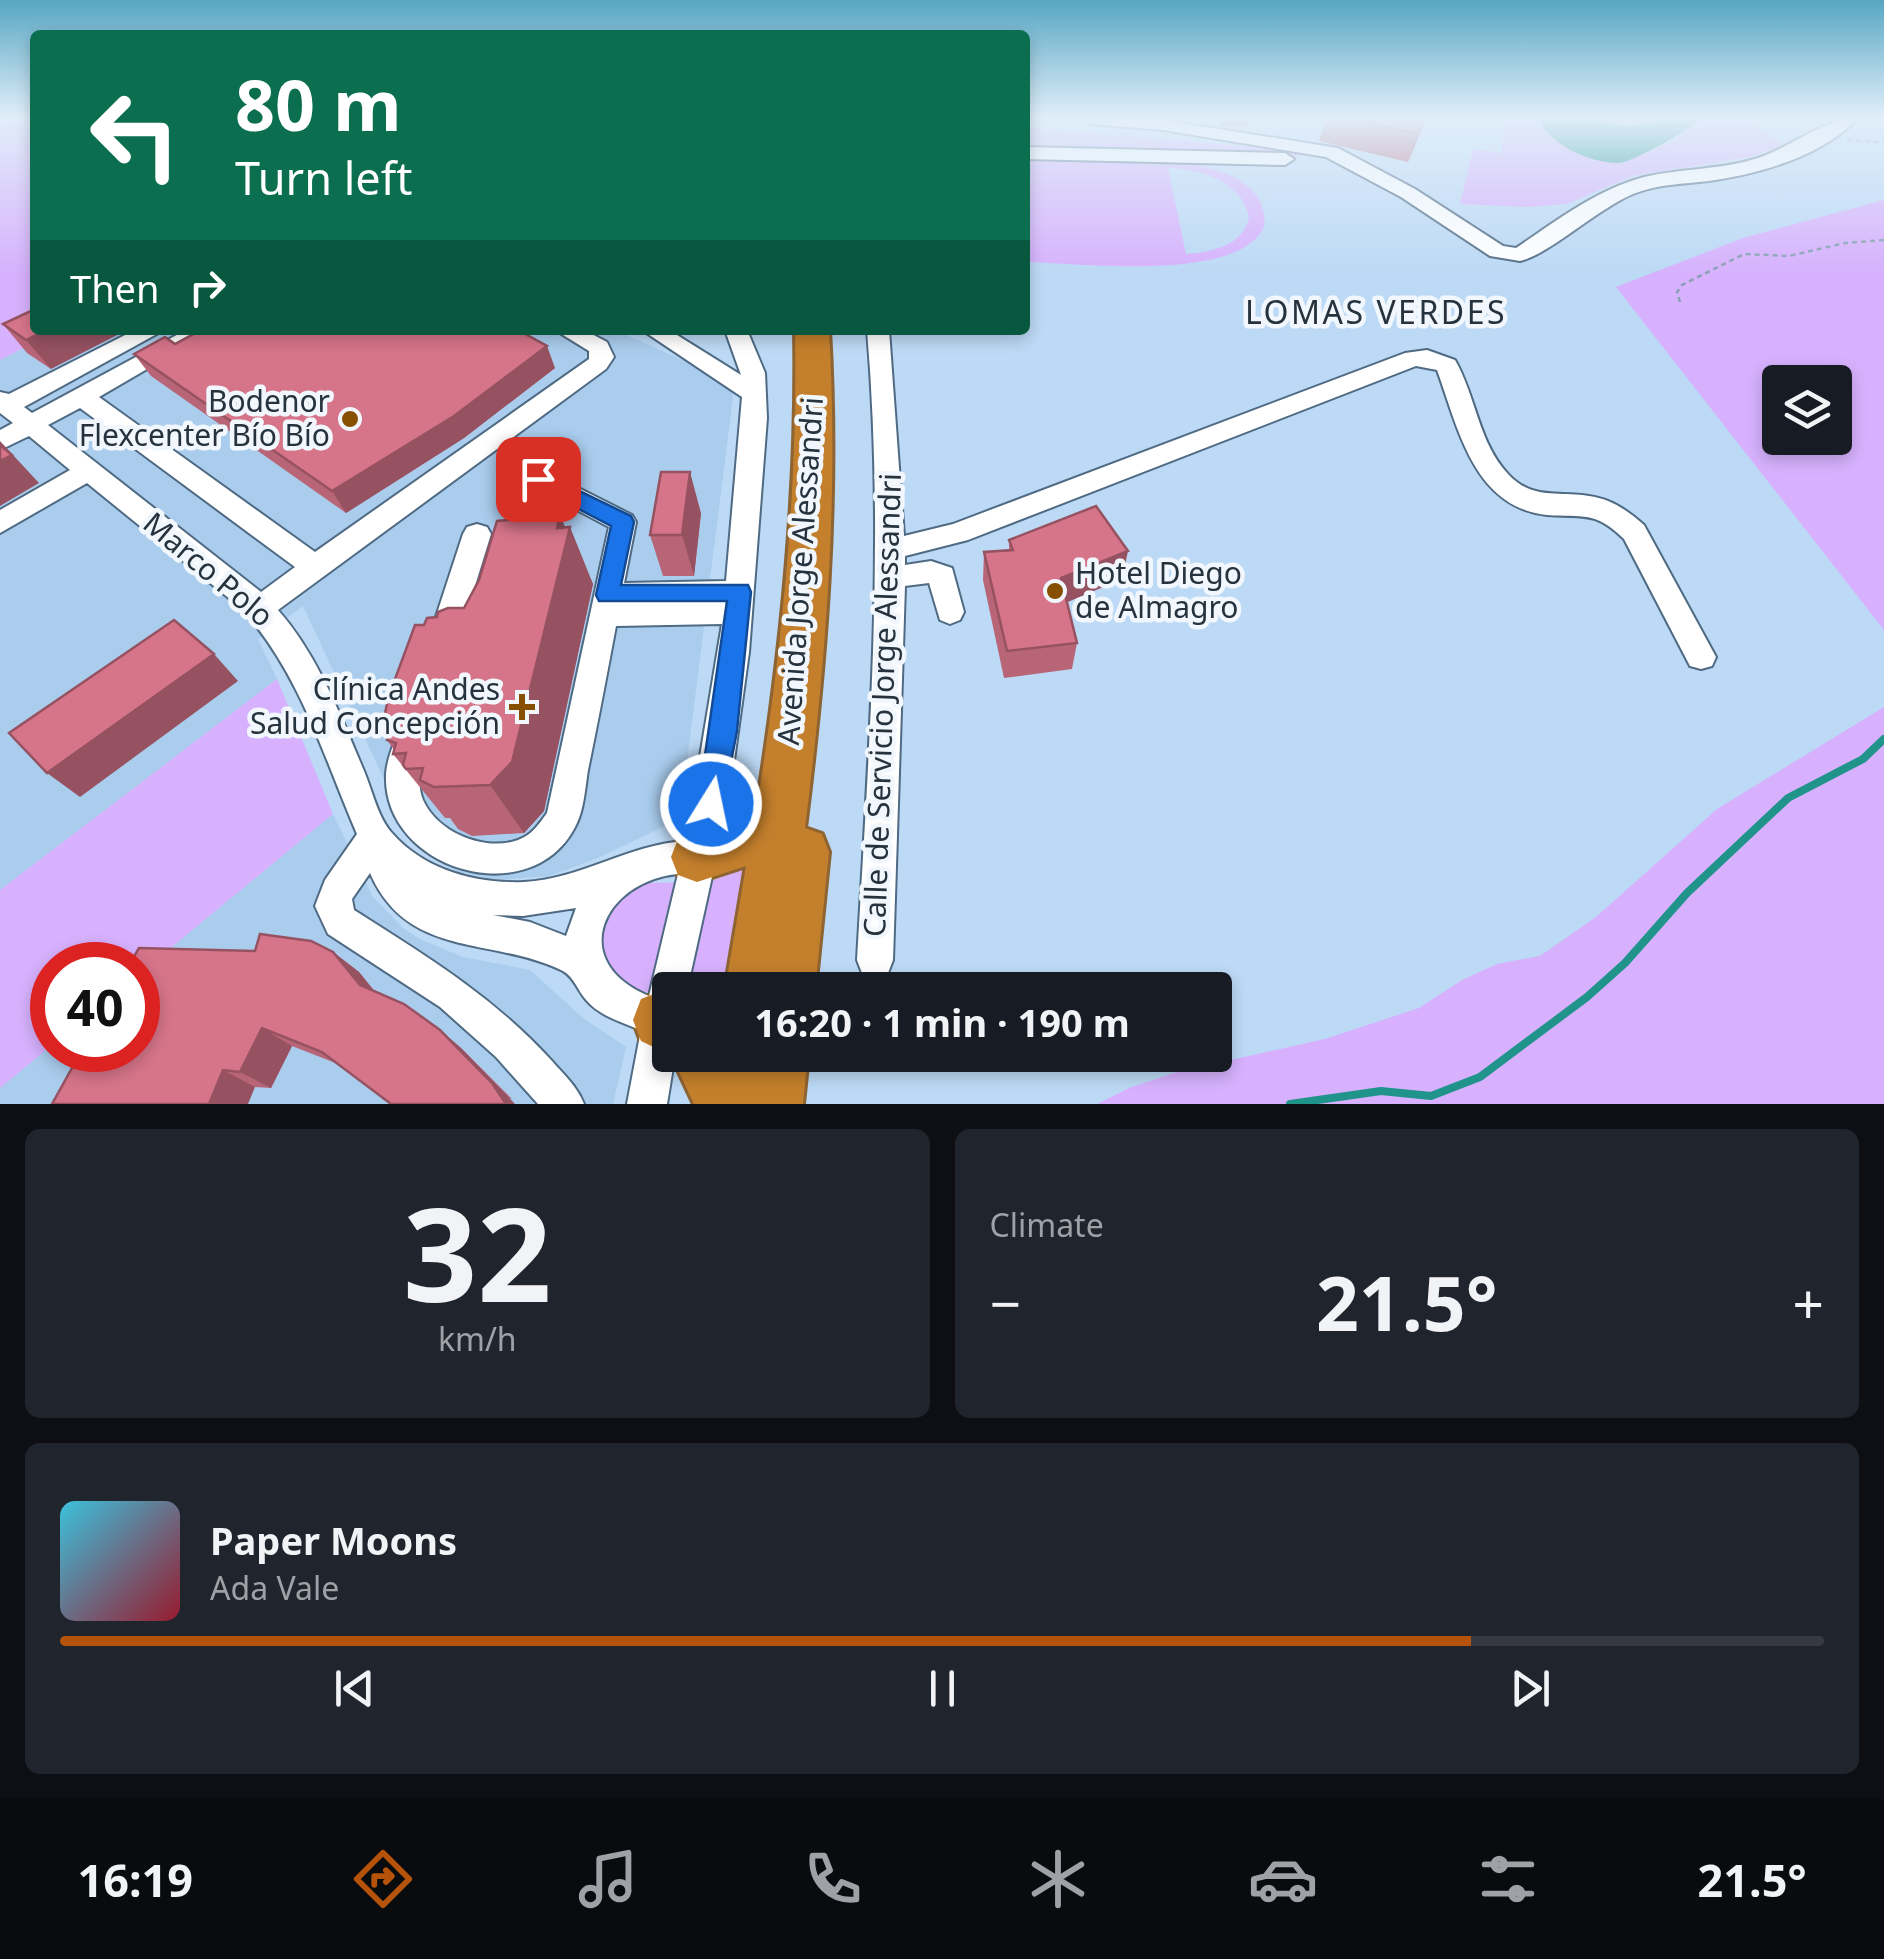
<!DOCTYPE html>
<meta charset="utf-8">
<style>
:root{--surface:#171b24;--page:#20242c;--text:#f1f3f6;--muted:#9ea1a6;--line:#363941;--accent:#b45309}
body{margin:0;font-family:"Noto Sans",sans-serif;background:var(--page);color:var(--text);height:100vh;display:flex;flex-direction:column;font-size:38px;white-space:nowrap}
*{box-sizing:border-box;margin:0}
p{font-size:32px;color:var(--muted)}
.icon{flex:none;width:55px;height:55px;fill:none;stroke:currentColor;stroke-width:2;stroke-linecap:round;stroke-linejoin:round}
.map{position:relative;height:1104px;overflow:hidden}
.sheet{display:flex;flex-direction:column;gap:25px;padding:25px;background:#0d0f14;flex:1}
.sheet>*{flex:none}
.guide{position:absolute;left:30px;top:30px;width:1000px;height:305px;border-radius:10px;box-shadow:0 5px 15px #0003;background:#0b6e4f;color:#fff;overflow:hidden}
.fabs{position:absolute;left:1762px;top:365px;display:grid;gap:20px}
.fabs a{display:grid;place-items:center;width:90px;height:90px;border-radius:10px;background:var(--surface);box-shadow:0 5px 15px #0003;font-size:50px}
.speed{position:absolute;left:30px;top:942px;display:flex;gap:20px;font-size:50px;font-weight:700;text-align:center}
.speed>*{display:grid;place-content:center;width:130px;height:130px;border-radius:50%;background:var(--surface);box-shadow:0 5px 15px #0003;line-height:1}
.speed .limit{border:15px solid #d22;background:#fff;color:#111}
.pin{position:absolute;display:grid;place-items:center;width:85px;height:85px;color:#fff;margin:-42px;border-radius:20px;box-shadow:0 5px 15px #0006}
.me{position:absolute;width:110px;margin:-55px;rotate:10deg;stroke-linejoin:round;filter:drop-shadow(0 0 8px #0008)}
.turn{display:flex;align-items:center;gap:35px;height:210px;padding:0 40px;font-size:45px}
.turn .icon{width:130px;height:130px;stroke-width:2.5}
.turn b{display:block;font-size:70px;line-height:85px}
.then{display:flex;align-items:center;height:95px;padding:0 40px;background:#0003;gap:20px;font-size:38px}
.big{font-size:75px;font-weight:700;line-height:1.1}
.sheet .card{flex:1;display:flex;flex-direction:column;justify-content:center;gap:15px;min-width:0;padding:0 35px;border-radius:15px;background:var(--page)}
.sheet .dial{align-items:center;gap:0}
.dial b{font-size:130px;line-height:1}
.song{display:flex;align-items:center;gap:30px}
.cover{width:120px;height:120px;border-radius:15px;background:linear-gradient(135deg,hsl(190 70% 55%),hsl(350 70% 35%))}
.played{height:10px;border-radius:5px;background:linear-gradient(90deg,var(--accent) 80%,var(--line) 80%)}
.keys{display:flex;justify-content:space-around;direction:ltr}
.heat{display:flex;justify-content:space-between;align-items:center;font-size:55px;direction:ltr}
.sheet .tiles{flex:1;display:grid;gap:25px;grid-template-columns:1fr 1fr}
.card:last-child{grid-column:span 2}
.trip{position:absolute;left:652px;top:972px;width:580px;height:100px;border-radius:10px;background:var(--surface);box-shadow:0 5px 15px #0003;font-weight:700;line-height:100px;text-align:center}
.tab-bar{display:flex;height:160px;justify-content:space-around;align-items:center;background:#090b0e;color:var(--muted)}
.tab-bar .icon{width:70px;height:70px}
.tab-bar .on{color:var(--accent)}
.tab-bar b{font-size:45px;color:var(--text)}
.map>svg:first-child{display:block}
.built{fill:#aacdee}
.green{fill:#d7b1fd;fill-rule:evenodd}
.water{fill:#20948b}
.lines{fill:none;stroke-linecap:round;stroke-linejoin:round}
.stream{stroke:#20948b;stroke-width:8}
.minor-casing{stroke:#4f6a83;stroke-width:4}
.highway-casing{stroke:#8d6432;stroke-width:6}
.path{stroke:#889fb5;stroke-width:2.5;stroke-dasharray:5 4;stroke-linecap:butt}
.minor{fill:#fff;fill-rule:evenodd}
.highway{fill:#c47f2c;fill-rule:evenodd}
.wall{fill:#b86577}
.shaded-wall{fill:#965261}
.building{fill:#d6758a;stroke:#965261;stroke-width:2.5}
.route{fill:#1a73e8;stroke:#114b97;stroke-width:2.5}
.poi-dot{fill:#865000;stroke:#f1f7fd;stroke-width:4}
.labels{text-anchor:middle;stroke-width:9;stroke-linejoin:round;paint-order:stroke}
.poi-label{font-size:30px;fill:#26323d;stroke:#f1f7fd;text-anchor:end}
.street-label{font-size:30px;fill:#26323d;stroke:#f1f7fd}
.neighbourhood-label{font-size:32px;letter-spacing:2.5px;fill:#26323d;stroke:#f1f7fd}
</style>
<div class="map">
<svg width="1884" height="1104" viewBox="0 0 1884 1104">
<rect width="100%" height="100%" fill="#bcd9f5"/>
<!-- built -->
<path class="built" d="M 59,330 L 615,330 L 719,376 L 732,388 L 733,397 L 681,809 L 675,821 L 598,858 L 549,876 L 500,880 L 459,872 L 442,864 L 413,841 L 303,606 L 258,639 L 277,679 L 0,890 L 0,360 Z
M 333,814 L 373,897 L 403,928 L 422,940 L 463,957 L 530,970 L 583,1018 L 626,1047 L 613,1104 L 0,1104 L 0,1088 L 52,1045 L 52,1050 L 138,1050 L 138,975 Z"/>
<!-- green -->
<path class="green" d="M 0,119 L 35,119 L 35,330 L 59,330 L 0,360 Z
M 1506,119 L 1539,119 L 1554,139 L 1578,154 L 1621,163 L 1671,142 L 1699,119 L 1747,119 L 1782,143 L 1775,149 L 1749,157 L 1632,176 L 1567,204 L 1527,207 L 1460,204 L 1473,149 L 1501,153 Z
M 1025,127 L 1312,152 L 1335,157 L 1025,149 Z
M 1025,157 C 1076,158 1276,141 1264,227 C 1238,283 1080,263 1025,262 ZM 1168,168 C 1199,169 1243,182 1249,217 C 1243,246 1212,252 1186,254 Z
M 1884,200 L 1884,630 L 1616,287 L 1743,238 ZM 1780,382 L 1835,382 L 1835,438 L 1780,438 Z
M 277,679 L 333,814 L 138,975 L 138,965 L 52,965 L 52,1045 L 0,1088 L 0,890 Z
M 1884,707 L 1884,1104 L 1097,1104 L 1129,1088 L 1177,1072 L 1325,1039 L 1419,1008 L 1462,980 L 1497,964 L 1540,956 L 1596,917 L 1717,809 Z
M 749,864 L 729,990 L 670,990 L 670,996 L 612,986 L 593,934 L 614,898 L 641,883 L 710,882 Z"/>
<!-- water -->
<path class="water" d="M 1539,119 L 1596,119 L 1627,126 L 1664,119 L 1699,119 C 1692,129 1631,163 1619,163 C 1591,163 1550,146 1539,119 Z"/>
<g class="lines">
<!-- stream -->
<path class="stream" d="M 1290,1104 L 1381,1091 L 1431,1096 L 1480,1077 L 1587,997 L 1625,963 L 1687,893 L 1788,798 L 1863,759 L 1884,739"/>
<!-- minor casing -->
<g class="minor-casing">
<path id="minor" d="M 1083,119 L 1163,120 L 1338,148 L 1415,189 L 1503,246 L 1516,248 C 1556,221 1596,190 1644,177 C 1682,168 1721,170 1758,158 C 1792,147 1822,119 1857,119 C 1821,157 1758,174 1709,181 C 1682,184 1658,184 1633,194 C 1597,209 1550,254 1520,261 L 1490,256 L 1401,197 L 1326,157 L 1163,130 L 1092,124 Z
M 1025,147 L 1285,153 L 1294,159 L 1285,165 L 1025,159 Z
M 135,330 L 164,330 L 24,407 L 32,413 L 186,330 L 214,330 L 99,397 L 315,552 L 589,359 L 589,351 L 555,330 L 584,330 L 607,342 L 614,357 L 606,369 L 278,610 C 318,655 341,717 364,771 C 372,790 378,818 392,833 C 424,870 477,884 524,882 C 582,879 629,844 686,841 L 722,624 L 616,626 C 607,674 598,722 588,770 C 585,789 584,812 574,829 C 528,913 382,869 386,774 C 387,757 396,738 403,723 L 414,719 L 425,723 C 436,745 411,771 423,800 C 438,833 485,852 518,840 C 532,835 539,824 547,813 L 609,527 L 503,471 L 499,465 L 503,459 L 521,459 L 632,515 L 636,522 L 624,583 L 726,581 L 742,397 L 642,330 L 669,330 L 741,375 L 725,330 L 747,330 L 765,373 L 767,418 L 749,652 L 728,804 L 687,990 L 670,990 L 670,1055 L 675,1055 L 667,1104 L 627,1104 L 641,1030 C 623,1023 600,1016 587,1001 C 577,990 575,978 563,971 C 492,936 408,960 370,873 L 352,899 L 354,910 C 425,955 494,997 552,1061 C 564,1075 577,1086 584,1104 L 538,1104 L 496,1057 L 440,1007 L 328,934 L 315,906 L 325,880 L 357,834 C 323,755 300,673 241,608 L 87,483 L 0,533 L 0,510 L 70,470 L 29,436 L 0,450 L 0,430 L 13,423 L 0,413 L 0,392 L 9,394 ZM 80,408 L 295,567 L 261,592 L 48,425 ZM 678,874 L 649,996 C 565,961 604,881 678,874 ZM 576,908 L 566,936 L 530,922 L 493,915 L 523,916 Z
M 867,330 L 889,330 L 904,536 L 953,524 L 1405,353 L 1427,350 L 1455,360 C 1476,396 1478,442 1508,474 C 1532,500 1557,491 1589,496 C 1611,499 1627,510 1644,525 L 1716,657 L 1712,666 L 1701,669 L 1690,666 L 1624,539 C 1594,510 1584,518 1547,515 C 1473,507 1458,427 1437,370 L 1416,366 L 968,540 L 905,556 L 905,565 L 931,561 L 952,568 L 964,612 L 960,620 L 950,624 L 940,620 L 929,583 L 905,586 L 893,960 L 888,973 L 875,978 L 862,973 L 857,960 C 869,749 885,541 867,330 Z
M 477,524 L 487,527 L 491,534 L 457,644 L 452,653 L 442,656 L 432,653 L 427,644 L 463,534 L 467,527 Z"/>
</g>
<!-- highway casing -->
<g class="highway-casing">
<path id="highway" d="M 795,330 L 829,330 C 839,498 826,661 805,828 L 822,834 L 829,852 L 815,990 L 725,990 L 746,866 L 697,882 L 678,875 L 671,857 L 678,839 L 725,823 L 759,793 C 783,639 798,486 795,330 Z
M 662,991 L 670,994 L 670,1055 L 641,1041 L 633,1020 L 641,999 Z
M 671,1055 L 808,1055 L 803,1104 L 694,1104 Z"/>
</g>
<!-- path -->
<path class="path" d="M 1847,140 L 1884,142
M 1680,302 L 1677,292 L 1682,285 L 1744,254 L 1789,256 L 1845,243 L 1884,240"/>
<!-- minor -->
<use href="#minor" class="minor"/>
<!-- highway -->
<use href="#highway" class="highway"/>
</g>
<!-- wall -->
<path class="wall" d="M 1222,119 L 1251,119 L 1246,127 L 1221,126 Z
M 1326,119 L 1426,119 L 1408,162 L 1319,141 Z
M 35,309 L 51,369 L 27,353 L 3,324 Z
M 175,344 L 555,368 L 464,438 L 346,513 L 151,376 L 134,354 Z
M 701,513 L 694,576 L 663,576 L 650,535 Z
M 565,527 L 593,584 L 544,811 L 524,833 L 472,836 L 458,829 L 450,818 L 445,818 L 393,754 L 394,750 L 387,740 L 391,727 L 384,719 L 424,625 L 437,617 L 464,608 Z
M 1009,540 L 1122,579 L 1067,602 L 1077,643 L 1072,669 L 1004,678 L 983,580 L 984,552 L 1009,550 Z
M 333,952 L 359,972 L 374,991 L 440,1030 L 461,1048 L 512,1099 L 338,1064 L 292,1046 L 271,1088 L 255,1087 L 52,1104 Z"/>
<!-- shaded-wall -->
<path class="shaded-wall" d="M 1425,119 L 1426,119 L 1408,162 L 1418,134 Z
M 46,330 L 127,330 L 51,369 L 26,340 Z
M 547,346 L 555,368 L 464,438 L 346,513 L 332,491 Z
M 0,441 L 39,483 L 0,506 Z
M 690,472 L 701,513 L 694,576 L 682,535 Z
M 560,515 L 568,534 L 570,527 L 593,584 L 544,811 L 524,833 L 490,785 Z
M 1128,551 L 1122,579 L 1058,606 L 1061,578 Z
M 214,654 L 238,681 L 80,797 L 47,773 Z
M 333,952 L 359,972 L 385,1004 L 360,985 Z
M 262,1028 L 292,1046 L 271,1088 L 240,1072 Z
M 440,1030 L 461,1048 L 515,1104 L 506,1104 Z
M 223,1070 L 255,1087 L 248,1104 L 209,1104 Z"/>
<!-- building -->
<path class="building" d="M 1352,119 L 1425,119 L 1418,134 Z
M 35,309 L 35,330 L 46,330 L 26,340 L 3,324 Z
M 201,330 L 518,330 L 547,346 L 454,416 L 332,491 L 134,354 L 165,337 L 175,344 Z
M 0,445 L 12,455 L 0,461 Z
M 661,472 L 690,472 L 682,535 L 650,535 Z
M 1096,506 L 1128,551 L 1061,578 L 1077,643 L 1007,651 L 984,552 L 1013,550 L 1009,540 Z
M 560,515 L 557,528 L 570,527 L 512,762 L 490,785 L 434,787 L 420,780 L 423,768 L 406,769 L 403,765 L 406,753 L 393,754 L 396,743 L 387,740 L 394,718 L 384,719 L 388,698 L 415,625 L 424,625 L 427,618 L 437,617 L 438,612 L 448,608 L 464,608 L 479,580 L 497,521 Z
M 174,620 L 214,654 L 47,773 L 9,733 Z
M 260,934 L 311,941 L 333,952 L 360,985 L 404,1004 L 440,1030 L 492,1083 L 506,1104 L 391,1104 L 322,1052 L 262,1028 L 240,1072 L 223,1070 L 209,1104 L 52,1104 L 82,1050 L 138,1050 L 138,965 L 129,965 L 139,948 L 255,951 Z"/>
<!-- sky -->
<linearGradient id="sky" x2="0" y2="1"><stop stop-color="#58a7c3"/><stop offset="0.43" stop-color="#e1eefa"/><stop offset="1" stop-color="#e1eefa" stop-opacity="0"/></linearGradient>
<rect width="1884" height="274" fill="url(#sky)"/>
<!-- route -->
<path class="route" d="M 538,471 L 631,516 L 634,522 L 621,585 L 748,585 L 751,592 L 737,731 L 721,813 L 711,817 L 702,813 L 698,804 L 727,601 L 599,601 L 596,595 L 611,526 L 531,484 L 528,479 L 531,473 Z"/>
<!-- markers -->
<g class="poi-dot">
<circle cx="350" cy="419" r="10"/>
<circle cx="1055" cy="591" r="10"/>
<path d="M517 692h10v10h10v10h-10v10h-10v-10h-10v-10h10z"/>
</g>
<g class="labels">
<!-- poi labels -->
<g class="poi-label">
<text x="330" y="412">Bodenor<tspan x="330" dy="34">Flexcenter Bío Bío</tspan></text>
<text x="1075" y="584" text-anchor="start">Hotel Diego<tspan x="1075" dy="34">de Almagro</tspan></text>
<text x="500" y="700">Clínica Andes<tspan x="500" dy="34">Salud Concepción</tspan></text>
</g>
<!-- street labels -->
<g class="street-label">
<text transform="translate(208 570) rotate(40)" y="10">Marco Polo</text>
<text transform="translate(801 571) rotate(-86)" y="10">Avenida Jorge Alessandri</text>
<text transform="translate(883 705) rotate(-88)" y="10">Calle de Servicio Jorge Alessandri</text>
</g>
<!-- neighbourhood labels -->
<g class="neighbourhood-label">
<text x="1376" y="324">LOMAS VERDES</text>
</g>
</g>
</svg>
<div class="fabs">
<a><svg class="icon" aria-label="layers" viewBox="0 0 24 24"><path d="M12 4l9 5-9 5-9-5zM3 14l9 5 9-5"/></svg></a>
</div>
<div class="speed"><div class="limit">40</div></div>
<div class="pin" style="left:538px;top:479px;background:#d93025"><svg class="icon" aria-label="arrive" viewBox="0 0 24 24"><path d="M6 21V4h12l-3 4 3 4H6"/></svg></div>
<svg class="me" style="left:711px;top:804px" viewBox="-20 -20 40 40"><circle r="17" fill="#1a73e8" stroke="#fff" stroke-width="3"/><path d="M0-11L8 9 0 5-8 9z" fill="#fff"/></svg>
<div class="trip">16:20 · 1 min · 190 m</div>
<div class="guide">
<div class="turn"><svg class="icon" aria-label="left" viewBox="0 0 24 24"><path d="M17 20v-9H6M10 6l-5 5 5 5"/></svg><div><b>80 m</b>Turn left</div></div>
<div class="then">Then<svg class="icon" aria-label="right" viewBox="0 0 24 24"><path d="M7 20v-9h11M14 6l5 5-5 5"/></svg></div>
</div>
</div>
<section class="sheet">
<div class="tiles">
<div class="card dial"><b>32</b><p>km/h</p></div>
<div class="card"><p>Climate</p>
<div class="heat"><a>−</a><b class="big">21.5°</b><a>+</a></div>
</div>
<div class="card">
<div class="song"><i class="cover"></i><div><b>Paper Moons</b><p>Ada Vale</p></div></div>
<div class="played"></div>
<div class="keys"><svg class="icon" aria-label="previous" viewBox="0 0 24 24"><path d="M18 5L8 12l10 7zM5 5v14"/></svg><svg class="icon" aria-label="pause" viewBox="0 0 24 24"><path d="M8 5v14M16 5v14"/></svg><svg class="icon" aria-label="next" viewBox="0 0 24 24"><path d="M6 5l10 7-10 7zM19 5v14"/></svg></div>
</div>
</div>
</section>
<nav class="tab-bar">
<b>16:19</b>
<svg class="icon on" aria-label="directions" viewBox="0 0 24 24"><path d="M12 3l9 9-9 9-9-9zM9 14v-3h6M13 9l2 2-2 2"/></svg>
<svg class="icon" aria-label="music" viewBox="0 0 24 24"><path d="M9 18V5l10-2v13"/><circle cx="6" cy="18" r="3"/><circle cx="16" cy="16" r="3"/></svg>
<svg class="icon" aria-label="phone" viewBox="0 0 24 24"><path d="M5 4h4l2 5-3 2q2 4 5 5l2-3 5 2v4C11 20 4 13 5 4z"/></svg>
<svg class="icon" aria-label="climate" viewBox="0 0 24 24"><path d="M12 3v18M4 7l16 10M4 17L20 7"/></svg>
<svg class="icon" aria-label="car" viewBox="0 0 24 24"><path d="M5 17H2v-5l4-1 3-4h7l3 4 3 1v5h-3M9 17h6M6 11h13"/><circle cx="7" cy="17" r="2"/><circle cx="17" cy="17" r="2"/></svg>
<svg class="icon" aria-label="filters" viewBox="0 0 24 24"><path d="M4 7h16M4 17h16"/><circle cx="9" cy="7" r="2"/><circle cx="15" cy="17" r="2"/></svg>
<b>21.5°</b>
</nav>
